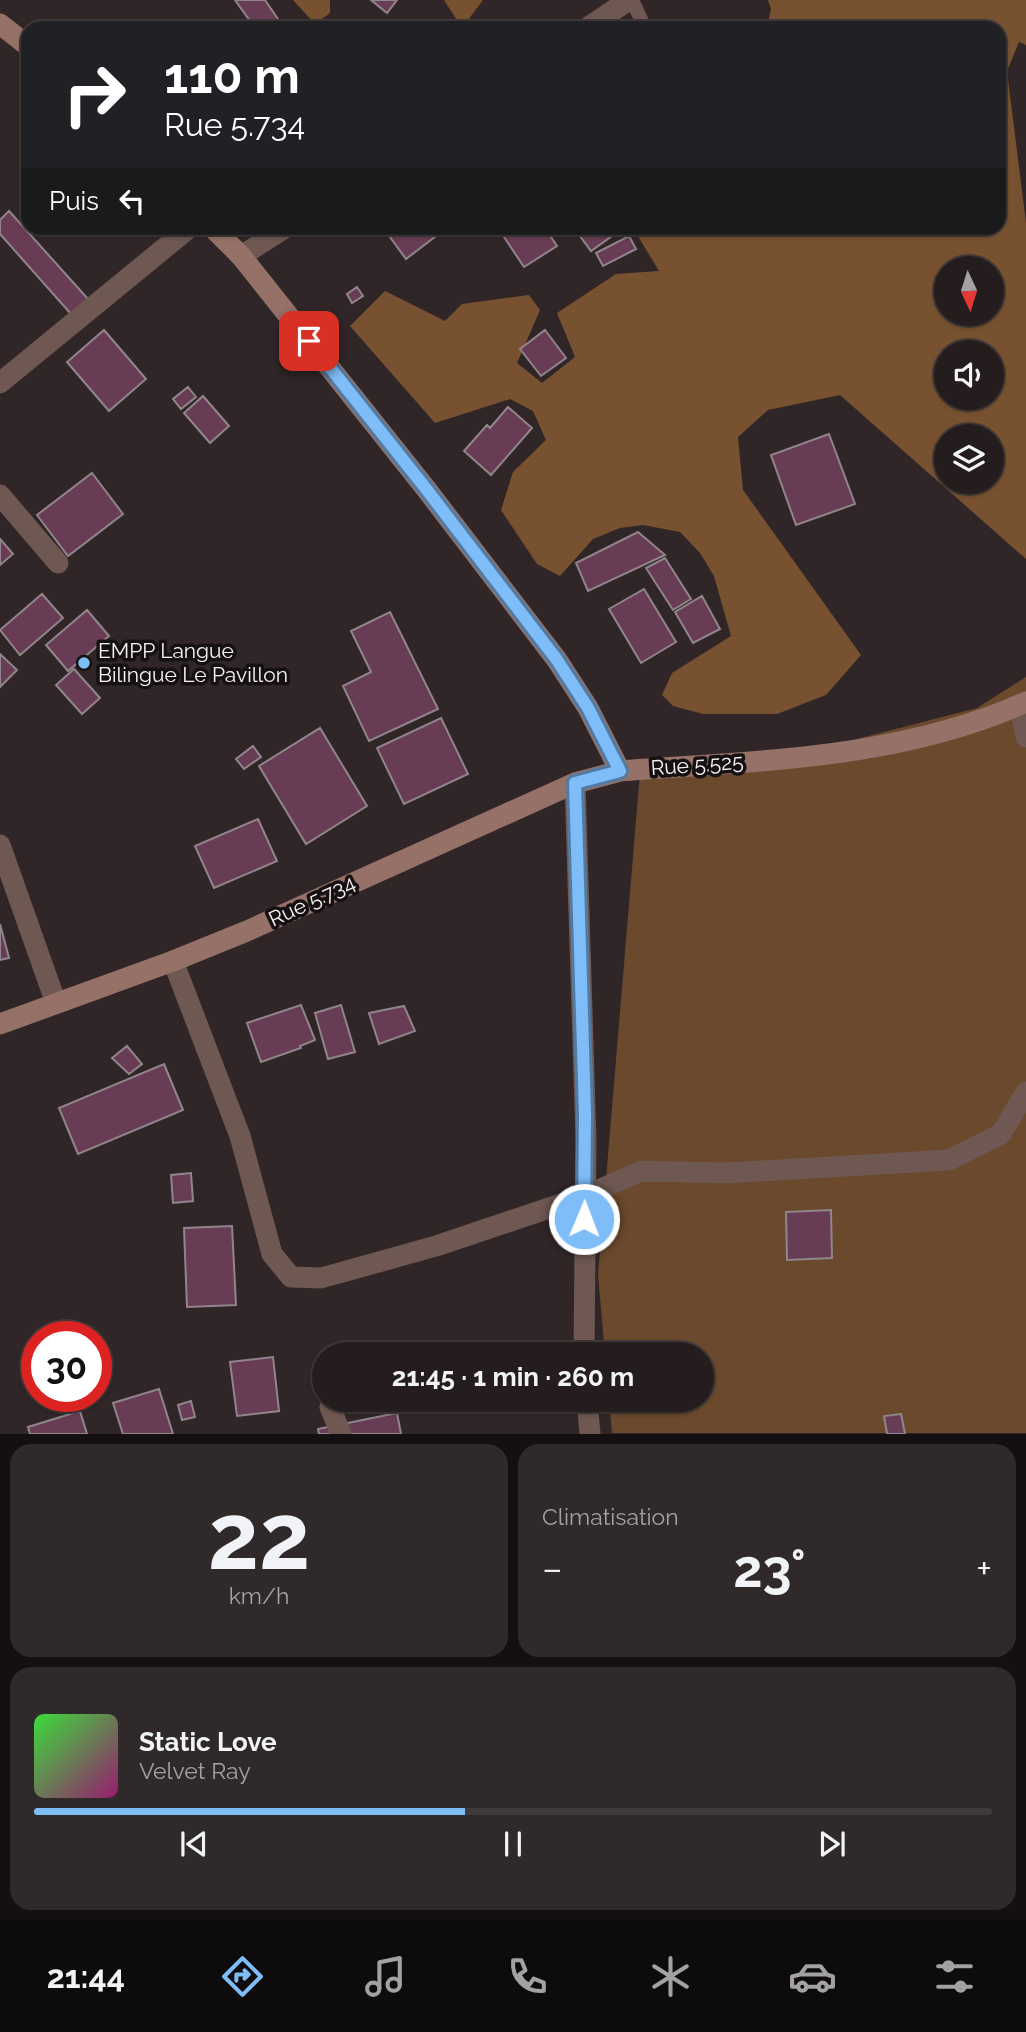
<!DOCTYPE html>
<html lang="fr">
<meta charset="utf-8">
<style>
:root{--surface:#241c1d;--page:#30292a;--text:#f1f3f6;--muted:#a3a1a4;--line:#413a3b;--accent:#7fbdf9}
body{margin:0;font-family:Raleway,sans-serif;background:var(--page);color:var(--text);height:100vh;display:flex;flex-direction:column;font-size:26px;white-space:nowrap}
*{box-sizing:border-box;margin:0}
p{font-size:23px;color:var(--muted)}
.icon{flex:none;width:38px;height:38px;fill:none;stroke:currentColor;stroke-width:2;stroke-linecap:round;stroke-linejoin:round}
.map{position:relative;height:1434px;overflow:hidden}
.drawer{display:flex;flex-direction:column;gap:10px;padding:10px;background:#140f10;flex:1}
.drawer>*{flex:none}
.hud{position:absolute;left:21px;top:21px;width:985px;height:214px;border-radius:21px;box-shadow:0 2px 5px #0004,0 0 0 2px var(--line);background:#202124;color:#fff;overflow:hidden}
.needle{width:46px;rotate:176deg}
.tools{position:absolute;left:934px;top:256px;display:grid;gap:14px}
.tools a{display:grid;place-items:center;width:70px;height:70px;border-radius:50%;background:var(--surface);box-shadow:0 2px 5px #0004,0 0 0 2px var(--line);font-size:35px}
.speed{position:absolute;left:21px;top:1321px;display:flex;gap:14px;font-size:35px;font-weight:700;text-align:center}
.speed>*{display:grid;place-content:center;width:91px;height:91px;border-radius:50%;background:var(--surface);box-shadow:0 2px 5px #0004,0 0 0 2px var(--line);line-height:1}
.speed .limit{border:10px solid #d22;background:#fff;color:#111}
.pin{position:absolute;display:grid;place-items:center;width:60px;height:60px;color:#fff;margin:-30px;border-radius:14px;box-shadow:0 4px 10px #0006}
.me{position:absolute;width:77px;margin:-38px;rotate:1deg;stroke-linejoin:round;filter:drop-shadow(0 0 5px #0008)}
.turn{display:flex;align-items:center;gap:24px;height:147px;padding:0 28px;font-size:32px}
.turn .icon{width:91px;height:91px;stroke-width:2.5}
.turn b{display:block;font-size:49px;line-height:60px}
.then{display:flex;align-items:center;height:66px;padding:0 28px;background:#0003;gap:14px;font-size:26px}
.big{font-size:52px;font-weight:700;line-height:1.1}
.drawer .card{flex:1;display:flex;flex-direction:column;justify-content:center;gap:10px;min-width:0;padding:0 24px;border-radius:21px;background:var(--page)}
.drawer .dial{align-items:center;gap:0}
.dial b{font-size:91px;line-height:1}
.song{display:flex;align-items:center;gap:21px}
.cover{width:84px;height:84px;border-radius:10px;background:linear-gradient(135deg,hsl(120 70% 55%),hsl(320 70% 35%))}
.played{height:7px;border-radius:4px;background:linear-gradient(90deg,var(--accent) 45%,var(--line) 45%)}
.keys{display:flex;justify-content:space-around;direction:ltr}
.heat{display:flex;justify-content:space-between;align-items:center;font-size:38px;direction:ltr}
.drawer .tiles{flex:1;display:grid;gap:10px;grid-template-columns:1fr 1fr}
.card:last-child{grid-column:span 2}
.trip{position:absolute;left:312px;top:1342px;width:402px;height:70px;border-radius:35px;background:var(--surface);box-shadow:0 2px 5px #0004,0 0 0 2px var(--line);font-weight:700;line-height:70px;text-align:center}
.tabs{display:flex;height:112px;justify-content:space-around;align-items:center;background:#0e0b0c;color:var(--muted)}
.tabs .icon{width:49px;height:49px}
.tabs .selected{color:var(--accent)}
.tabs b{font-size:32px;color:var(--text)}
.map>svg:first-child{display:block}
.green{fill:#6a492c}
.forest{fill:#785230;fill-rule:evenodd}
.building{fill:#683c54;stroke:#90858a;stroke-width:2}
.lines{fill:none;stroke-linecap:round;stroke-linejoin:round}
.lane{stroke:#6e5851;stroke-width:14}
.street{stroke:#6e5851;stroke-width:21}
.secondary{stroke:#957167;stroke-width:21}
.route-casing{stroke:#537ba2;stroke-width:18}
.route{stroke:#7fbdf9;stroke-width:12}
.poi-dot{fill:#7fbdf9;stroke:#151011;stroke-width:2.5}
.labels{text-anchor:middle;stroke-width:7;stroke-linejoin:round;paint-order:stroke}
.poi-label{font-size:21px;fill:#f8f1f2;stroke:#151011;text-anchor:start}
.street-label{font-size:21px;fill:#f8f1f2;stroke:#151011}
</style>
<div class="map">
<svg width="1026" height="1434" viewBox="0 0 1026 1434">
<rect width="100%" height="100%" fill="#302627"/>
<!-- green -->
<path class="green" d="M 1026,677 L 1026,1433 L 612,1433 L 609,1400 L 702,1400 L 702,1354 L 605,1354 L 598,1275 L 641,761 L 799,754 L 977,708 Z"/>
<!-- forest -->
<path class="forest" d="M 293,0 L 330,0 L 330,13 L 315,24 Z
M 444,0 L 483,0 L 462,28 Z
M 768,0 L 1026,0 L 1026,45 L 1019,42 L 1007,71 L 1026,223 L 1026,559 L 840,395 L 768,410 L 738,437 L 743,490 L 861,655 L 826,695 L 777,714 L 703,714 L 673,706 L 662,695 L 672,673 L 731,636 L 714,576 L 700,553 L 680,532 L 643,525 L 620,528 L 593,539 L 560,576 L 537,564 L 501,510 L 513,472 L 546,440 L 533,411 L 510,399 L 435,423 L 350,326 L 385,291 L 445,321 L 462,304 L 529,295 L 540,310 L 517,363 L 542,383 L 575,357 L 557,313 L 616,274 L 659,271 L 633,228 L 999,228 L 999,28 L 767,28 L 771,9 ZM 947,268 L 992,268 L 992,313 L 947,313 ZM 947,352 L 992,352 L 992,397 L 947,397 ZM 947,436 L 992,436 L 992,481 L 947,481 Z"/>
<!-- building -->
<path class="building" d="M 235,0 L 265,0 L 282,25 L 278,28 L 255,28 Z
M 371,0 L 397,0 L 387,13 Z
M 9,211 L 88,299 L 71,314 L 0,234 L 0,220 Z
M 387,228 L 436,228 L 440,233 L 406,259 L 384,229 Z
M 498,228 L 545,228 L 557,246 L 524,267 Z
M 574,228 L 616,228 L 619,231 L 591,251 Z
M 629,236 L 636,249 L 603,266 L 596,253 Z
M 357,287 L 363,296 L 352,303 L 347,294 Z
M 104,330 L 146,379 L 109,411 L 67,362 Z
M 545,330 L 566,358 L 541,376 L 520,349 Z
M 188,387 L 196,397 L 181,409 L 173,399 Z
M 203,396 L 229,426 L 210,443 L 184,413 Z
M 508,407 L 532,428 L 491,475 L 464,451 L 487,425 L 490,428 Z
M 829,434 L 855,504 L 796,525 L 771,455 Z
M 92,473 L 123,514 L 68,556 L 37,515 Z
M 638,532 L 665,555 L 588,591 L 576,563 Z
M 0,539 L 13,554 L 0,565 Z
M 665,558 L 691,599 L 673,610 L 646,568 Z
M 644,589 L 676,642 L 641,663 L 609,609 Z
M 42,594 L 63,618 L 20,655 L 0,630 Z
M 702,596 L 720,629 L 693,643 L 675,612 Z
M 87,610 L 109,636 L 68,671 L 46,645 Z
M 390,612 L 438,709 L 369,741 L 343,686 L 371,672 L 351,631 Z
M 0,654 L 17,670 L 0,687 Z
M 74,669 L 100,698 L 82,714 L 56,685 Z
M 441,718 L 468,774 L 404,804 L 377,748 Z
M 320,728 L 367,806 L 306,844 L 259,766 Z
M 253,746 L 261,757 L 244,769 L 236,759 Z
M 258,819 L 277,861 L 214,888 L 195,846 Z
M 0,924 L 9,958 L 0,960 Z
M 301,1005 L 315,1040 L 300,1046 L 301,1048 L 261,1062 L 247,1023 Z
M 341,1005 L 355,1052 L 328,1059 L 315,1013 Z
M 404,1006 L 415,1031 L 379,1044 L 369,1013 Z
M 127,1046 L 142,1064 L 129,1074 L 112,1058 Z
M 164,1064 L 183,1110 L 78,1154 L 59,1108 Z
M 191,1173 L 193,1201 L 173,1203 L 171,1175 Z
M 831,1210 L 832,1258 L 787,1260 L 786,1212 Z
M 232,1226 L 236,1305 L 187,1307 L 184,1228 Z
M 273,1357 L 279,1411 L 237,1416 L 230,1362 Z
M 159,1389 L 173,1434 L 123,1434 L 113,1403 Z
M 191,1401 L 195,1417 L 182,1420 L 178,1405 Z
M 80,1411 L 87,1434 L 30,1434 L 28,1427 Z
M 397,1413 L 401,1434 L 319,1434 L 318,1429 Z
M 901,1414 L 905,1434 L 887,1434 L 884,1416 Z"/>
<g class="lines">
<!-- lane -->
<path class="lane" d="M 632,0 L 645,28"/>
<!-- street -->
<path class="street" d="M 587,28 L 629,0
M 241,256 L 285,228
M 0,383 L 189,228
M 0,495 L 58,563
M 1020,704 L 1026,737
M 575,783 L 586,1140 L 584,1354
M 0,845 L 56,1003
M 173,961 L 240,1136 L 272,1254 L 291,1277 L 321,1278 L 436,1246 L 585,1196 L 641,1171 L 726,1173 L 949,1160 L 1001,1134 L 1026,1092
M 587,1400 L 590,1434
M 330,1407 L 341,1434"/>
<!-- secondary -->
<path class="secondary" d="M 0,24 L 28,46
M 213,228 L 241,256 L 427,490 L 557,660 L 588,708 L 620,771 C 756,761 900,759 1026,702
M 0,1024 L 173,961 L 247,931 L 575,783 L 620,771"/>
</g>
<g class="lines">
<!-- route casing -->
<g class="route-casing">
<path id="route" d="M 309,341 L 427,490 L 557,660 L 588,708 L 620,771 L 575,783 L 585,1114 L 584,1219"/>
</g>
<!-- route -->
<use href="#route" class="route"/>
</g>
<!-- markers -->
<circle class="poi-dot" cx="84" cy="663" r="7"/>
<g class="labels">
<!-- poi labels -->
<g class="poi-label">
<text x="98" y="658">EMPP Langue<tspan x="98" dy="24">Bilingue Le Pavillon</tspan></text>
</g>
<!-- street labels -->
<g class="street-label">
<text transform="translate(697 765) rotate(-4)" y="7">Rue 5.525</text>
<text transform="translate(312 901) rotate(-25)" y="7">Rue 5.734</text>
</g>
</g>
</svg>
<div class="tools">
<a><svg class="needle" viewBox="-14 -14 28 28"><path d="M0-13l5 13h-10z" fill="#e53935"/><path d="M0 13l5-13h-10z" fill="#a3a1a4"/></svg></a>
<a><svg class="icon" aria-label="sound" viewBox="0 0 24 24"><path d="M4 9h4l5-4v14l-5-4H4zM17 9q2 3 0 6"/></svg></a>
<a><svg class="icon" aria-label="layers" viewBox="0 0 24 24"><path d="M12 4l9 5-9 5-9-5zM3 14l9 5 9-5"/></svg></a>
</div>
<div class="speed"><div class="limit">30</div></div>
<div class="pin" style="left:309px;top:341px;background:#d93025"><svg class="icon" aria-label="arrive" viewBox="0 0 24 24"><path d="M6 21V4h12l-3 4 3 4H6"/></svg></div>
<svg class="me" style="left:584px;top:1219px" viewBox="-20 -20 40 40"><circle r="17" fill="#7fbdf9" stroke="#fff" stroke-width="3"/><path d="M0-11L8 9 0 5-8 9z" fill="#fff"/></svg>
<div class="trip">21:45 · 1 min · 260 m</div>
<div class="hud">
<div class="turn"><svg class="icon" aria-label="right" viewBox="0 0 24 24"><path d="M7 20v-9h11M14 6l5 5-5 5"/></svg><div><b>110 m</b>Rue 5.734</div></div>
<div class="then">Puis<svg class="icon" aria-label="left" viewBox="0 0 24 24"><path d="M17 20v-9H6M10 6l-5 5 5 5"/></svg></div>
</div>
</div>
<section class="drawer">
<div class="tiles">
<div class="card dial"><b>22</b><p>km/h</p></div>
<div class="card"><p>Climatisation</p>
<div class="heat"><a>−</a><b class="big">23°</b><a>+</a></div>
</div>
<div class="card">
<div class="song"><i class="cover"></i><div><b>Static Love</b><p>Velvet Ray</p></div></div>
<div class="played"></div>
<div class="keys"><svg class="icon" aria-label="previous" viewBox="0 0 24 24"><path d="M18 5L8 12l10 7zM5 5v14"/></svg><svg class="icon" aria-label="pause" viewBox="0 0 24 24"><path d="M8 5v14M16 5v14"/></svg><svg class="icon" aria-label="next" viewBox="0 0 24 24"><path d="M6 5l10 7-10 7zM19 5v14"/></svg></div>
</div>
</div>
</section>
<nav class="tabs">
<b>21:44</b>
<svg class="icon selected" aria-label="directions" viewBox="0 0 24 24"><path d="M12 3l9 9-9 9-9-9zM9 14v-3h6M13 9l2 2-2 2"/></svg>
<svg class="icon" aria-label="music" viewBox="0 0 24 24"><path d="M9 18V5l10-2v13"/><circle cx="6" cy="18" r="3"/><circle cx="16" cy="16" r="3"/></svg>
<svg class="icon" aria-label="phone" viewBox="0 0 24 24"><path d="M5 4h4l2 5-3 2q2 4 5 5l2-3 5 2v4C11 20 4 13 5 4z"/></svg>
<svg class="icon" aria-label="climate" viewBox="0 0 24 24"><path d="M12 3v18M4 7l16 10M4 17L20 7"/></svg>
<svg class="icon" aria-label="car" viewBox="0 0 24 24"><path d="M5 17H2v-5l4-1 3-4h7l3 4 3 1v5h-3M9 17h6M6 11h13"/><circle cx="7" cy="17" r="2"/><circle cx="17" cy="17" r="2"/></svg>
<svg class="icon" aria-label="filters" viewBox="0 0 24 24"><path d="M4 7h16M4 17h16"/><circle cx="9" cy="7" r="2"/><circle cx="15" cy="17" r="2"/></svg>
</nav>
